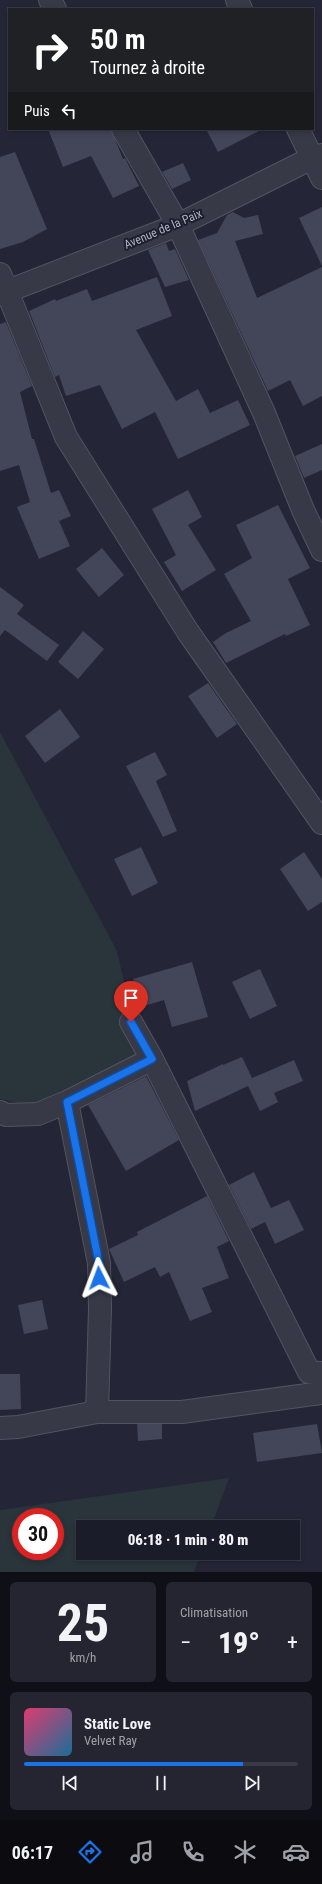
<!DOCTYPE html>
<html lang="fr">
<meta charset="utf-8">
<style>
:root{--surface:#1b1c29;--page:#242531;--text:#f1f3f6;--muted:#a0a1a8;--line:#393a46;--accent:#1a73e8}
body{margin:0;font-family:"Roboto Condensed",sans-serif;background:var(--page);color:var(--text);height:100vh;display:flex;flex-direction:column;font-size:15px;white-space:nowrap}
*{box-sizing:border-box;margin:0}
p{font-size:13px;color:var(--muted)}
.icon{flex:none;width:22px;height:22px;fill:none;stroke:currentColor;stroke-width:2;stroke-linecap:round;stroke-linejoin:round}
.map{position:relative;height:1572px;overflow:hidden}
.panel{display:flex;flex-direction:column;gap:10px;padding:10px;background:#0f0f17;flex:1}
.panel>*{flex:none}
.top-card{position:absolute;left:8px;top:8px;width:306px;height:122px;border-radius:0px;box-shadow:0 2px 6px #0003,0 0 0 1px var(--line);background:#202124;color:#fff;overflow:hidden}
.speed{position:absolute;left:12px;top:1508px;display:flex;gap:8px;font-size:20px;font-weight:700;text-align:center}
.speed>*{display:grid;place-content:center;width:52px;height:52px;border-radius:50%;background:var(--surface);box-shadow:0 2px 6px #0003,0 0 0 1px var(--line);line-height:1}
.speed .limit{border:6px solid #d22;background:#fff;color:#111}
.pin{position:absolute;display:grid;place-items:center;width:34px;height:34px;color:#fff;margin:-41px -17px;border-radius:50% 50% 50% 0;rotate:-45deg;box-shadow:0 0 4px #0007}
.pin .icon{rotate:45deg}
.me{position:absolute;width:44px;margin:-22px;rotate:357deg;stroke-linejoin:round;filter:drop-shadow(0 0 3px #0008)}
.turn{display:flex;align-items:center;gap:14px;height:84px;padding:0 16px;font-size:18px}
.turn .icon{width:52px;height:52px;stroke-width:2.5}
.turn b{display:block;font-size:28px;line-height:34px}
.then{display:flex;align-items:center;height:38px;padding:0 16px;background:#0003;gap:8px;font-size:15px}
.big{font-size:30px;font-weight:800;line-height:1.1}
.panel .card{flex:1;display:flex;flex-direction:column;justify-content:center;gap:6px;min-width:0;padding:0 14px;border-radius:6px;background:var(--page)}
.panel .dial{align-items:center;gap:0}
.dial b{font-size:52px;line-height:1}
.song{display:flex;align-items:center;gap:12px}
.cover{width:48px;height:48px;border-radius:6px;background:linear-gradient(135deg,hsl(340 70% 55%),hsl(200 70% 35%))}
.played{height:4px;border-radius:2px;background:linear-gradient(90deg,var(--accent) 80%,var(--line) 80%)}
.keys{display:flex;justify-content:space-around;direction:ltr}
.heat{display:flex;justify-content:space-between;align-items:center;font-size:22px;direction:ltr}
.panel .tiles{flex:1;display:grid;gap:10px;grid-template-columns:1fr 1fr}
.card:last-child{grid-column:span 2}
.trip{position:absolute;left:76px;top:1520px;width:224px;height:40px;border-radius:0px;background:var(--surface);box-shadow:0 2px 6px #0003,0 0 0 1px var(--line);font-weight:800;line-height:40px;text-align:center}
.tab-bar{display:flex;height:64px;justify-content:space-around;align-items:center;background:#0b0b10;color:var(--muted)}
.tab-bar .icon{width:28px;height:28px}
.tab-bar .current{color:var(--accent)}
.tab-bar b{font-size:18px;color:var(--text)}
.map>svg:first-child{display:block}
.green{fill:#29343b;fill-rule:evenodd}
.building{fill:#434558}
.lines{fill:none;stroke-linecap:round;stroke-linejoin:round}
.minor-casing{stroke:#525462;stroke-width:24}
.tertiary-casing{stroke:#525462;stroke-width:24}
.minor{stroke:#373947;stroke-width:22}
.tertiary{stroke:#373947;stroke-width:22}
.route-casing{stroke:#114b97;stroke-width:10}
.route{stroke:#1a73e8;stroke-width:7}
.labels{text-anchor:middle;stroke-width:4;stroke-linejoin:round;paint-order:stroke}
.street-label{font-size:12px;fill:#b2b4c3;stroke:#1c1e2c}
</style>
<div class="map">
<svg width="322" height="1572" viewBox="0 0 322 1572">
<rect width="100%" height="100%" fill="#242637"/>
<!-- green -->
<path class="green" d="M 0,732 L 117,951 L 142,1060 L 38,1108 L 0,1099 Z
M 229,1478 L 211,1527 L 83,1527 L 83,1553 L 201,1553 L 194,1572 L 0,1572 L 0,1510 ZM 21,1517 L 55,1517 L 55,1551 L 21,1551 Z"/>
<!-- building -->
<path class="building" d="M 48,129 L 111,129 L 123,159 L 125,158 L 139,186 L 113,198 L 91,156 L 63,167 Z
M 206,129 L 263,129 L 218,152 Z
M 15,152 L 47,229 L 23,242 L 0,249 L 0,157 Z
M 183,163 L 191,180 L 172,189 L 162,172 Z
M 322,207 L 322,266 L 299,218 Z
M 233,212 L 244,218 L 258,215 L 263,234 L 235,241 L 257,298 L 322,267 L 322,396 L 303,406 L 290,380 L 268,391 L 198,240 L 217,233 L 227,215 Z
M 166,243 L 169,251 L 175,249 L 189,280 L 165,287 L 148,250 Z
M 157,277 L 172,316 L 136,330 L 176,401 L 198,389 L 210,413 L 238,400 L 250,425 L 178,459 L 155,412 L 122,429 L 100,385 L 66,396 L 59,375 L 55,377 L 29,311 L 55,299 L 56,301 L 87,289 L 92,301 Z
M 6,322 L 32,386 L 20,392 L 32,439 L 34,439 L 51,493 L 59,490 L 71,516 L 59,521 L 70,546 L 39,559 L 17,507 L 30,502 L 19,465 L 0,471 L 0,324 Z
M 322,444 L 322,470 L 304,478 L 295,456 Z
M 188,490 L 202,517 L 188,525 L 216,570 L 182,591 L 164,562 L 176,555 L 152,509 Z
M 278,505 L 310,568 L 288,579 L 310,625 L 286,636 L 285,634 L 226,663 L 213,642 L 226,633 L 251,621 L 224,574 L 252,558 L 236,525 Z
M 102,548 L 124,575 L 99,597 L 76,569 Z
M 0,587 L 24,605 L 17,614 L 59,645 L 47,661 L 5,630 L 0,636 Z
M 83,631 L 104,649 L 78,679 L 58,662 Z
M 208,683 L 237,724 L 217,738 L 188,696 Z
M 60,709 L 80,737 L 45,763 L 25,736 Z
M 155,752 L 167,775 L 156,781 L 177,831 L 163,837 L 126,766 Z
M 141,847 L 158,883 L 132,896 L 114,859 Z
M 304,852 L 322,879 L 322,902 L 308,911 L 280,869 Z
M 192,962 L 208,1017 L 172,1027 L 164,1000 L 141,1007 L 133,979 Z
M 260,969 L 277,1006 L 250,1019 L 232,982 Z
M 242,1057 L 252,1078 L 294,1060 L 303,1081 L 274,1093 L 278,1102 L 260,1111 L 248,1086 L 195,1111 L 187,1081 L 223,1064 L 223,1065 Z
M 146,1076 L 179,1140 L 126,1171 L 88,1105 Z
M 254,1172 L 271,1208 L 289,1200 L 304,1230 L 275,1244 L 265,1222 L 251,1229 L 229,1185 Z
M 207,1196 L 229,1241 L 217,1247 L 229,1278 L 202,1288 L 212,1312 L 190,1321 L 169,1272 L 160,1277 L 155,1267 L 124,1282 L 109,1249 L 138,1235 L 137,1232 Z
M 42,1300 L 48,1329 L 24,1334 L 18,1305 Z
M 0,1374 L 20,1374 L 21,1409 L 0,1410 Z
M 137,1424 L 162,1424 L 162,1439 L 138,1441 Z
M 317,1424 L 322,1453 L 257,1462 L 253,1433 Z"/>
<g class="lines">
<!-- minor casing -->
<g class="minor-casing">
<path id="minor" d="M 50,0 L 55,9
M 237,0 L 241,9
M 123,129 L 178,225 L 264,413 L 303,510 L 322,550
M 298,129 L 322,178
M 0,274 L 66,437 L 188,632 L 322,823
M 131,1022 L 152,1059 L 309,1372 L 321,1373 L 322,1378
M 67,1102 L 99,1263 L 100,1309 L 97,1412
M 0,1112 L 6,1115 L 38,1114 L 67,1102 L 152,1059
M 0,1428 L 18,1427 L 97,1412 L 182,1412 L 322,1393"/>
</g>
<!-- tertiary casing -->
<g class="tertiary-casing">
<path id="tertiary" d="M 0,294 L 178,225 L 312,158 L 322,155"/>
</g>
<!-- minor -->
<use href="#minor" class="minor"/>
<!-- tertiary -->
<use href="#tertiary" class="tertiary"/>
</g>
<g class="lines">
<!-- route casing -->
<g class="route-casing">
<path id="route" d="M 99,1278 L 99,1263 L 67,1102 L 152,1059 L 131,1022"/>
</g>
<!-- route -->
<use href="#route" class="route"/>
</g>
<g class="labels">
<!-- street labels -->
<g class="street-label">
<text transform="translate(163 229) rotate(-23)" y="4">Avenue de la Paix</text>
</g>
</g>
</svg>
<div class="speed"><div class="limit">30</div></div>
<div class="pin" style="left:131px;top:1022px;background:#d93025"><svg class="icon" aria-label="arrive" viewBox="0 0 24 24"><path d="M6 21V4h12l-3 4 3 4H6"/></svg></div>
<svg class="me" style="left:99px;top:1278px" viewBox="-20 -20 40 40"><path d="M0-17L14 15 0 8-14 15z" fill="#1a73e8" stroke="#fff" stroke-width="4"/></svg>
<div class="trip">06:18 · 1 min · 80 m</div>
<div class="top-card">
<div class="turn"><svg class="icon" aria-label="right" viewBox="0 0 24 24"><path d="M7 20v-9h11M14 6l5 5-5 5"/></svg><div><b>50 m</b>Tournez à droite</div></div>
<div class="then">Puis<svg class="icon" aria-label="left" viewBox="0 0 24 24"><path d="M17 20v-9H6M10 6l-5 5 5 5"/></svg></div>
</div>
</div>
<section class="panel">
<div class="tiles">
<div class="card dial"><b>25</b><p>km/h</p></div>
<div class="card"><p>Climatisation</p>
<div class="heat"><a>−</a><b class="big">19°</b><a>+</a></div>
</div>
<div class="card">
<div class="song"><i class="cover"></i><div><b>Static Love</b><p>Velvet Ray</p></div></div>
<div class="played"></div>
<div class="keys"><svg class="icon" aria-label="previous" viewBox="0 0 24 24"><path d="M18 5L8 12l10 7zM5 5v14"/></svg><svg class="icon" aria-label="pause" viewBox="0 0 24 24"><path d="M8 5v14M16 5v14"/></svg><svg class="icon" aria-label="next" viewBox="0 0 24 24"><path d="M6 5l10 7-10 7zM19 5v14"/></svg></div>
</div>
</div>
</section>
<nav class="tab-bar">
<b>06:17</b>
<svg class="icon current" aria-label="directions" viewBox="0 0 24 24"><path d="M12 3l9 9-9 9-9-9zM9 14v-3h6M13 9l2 2-2 2"/></svg>
<svg class="icon" aria-label="music" viewBox="0 0 24 24"><path d="M9 18V5l10-2v13"/><circle cx="6" cy="18" r="3"/><circle cx="16" cy="16" r="3"/></svg>
<svg class="icon" aria-label="phone" viewBox="0 0 24 24"><path d="M5 4h4l2 5-3 2q2 4 5 5l2-3 5 2v4C11 20 4 13 5 4z"/></svg>
<svg class="icon" aria-label="climate" viewBox="0 0 24 24"><path d="M12 3v18M4 7l16 10M4 17L20 7"/></svg>
<svg class="icon" aria-label="car" viewBox="0 0 24 24"><path d="M5 17H2v-5l4-1 3-4h7l3 4 3 1v5h-3M9 17h6M6 11h13"/><circle cx="7" cy="17" r="2"/><circle cx="17" cy="17" r="2"/></svg>
</nav>
